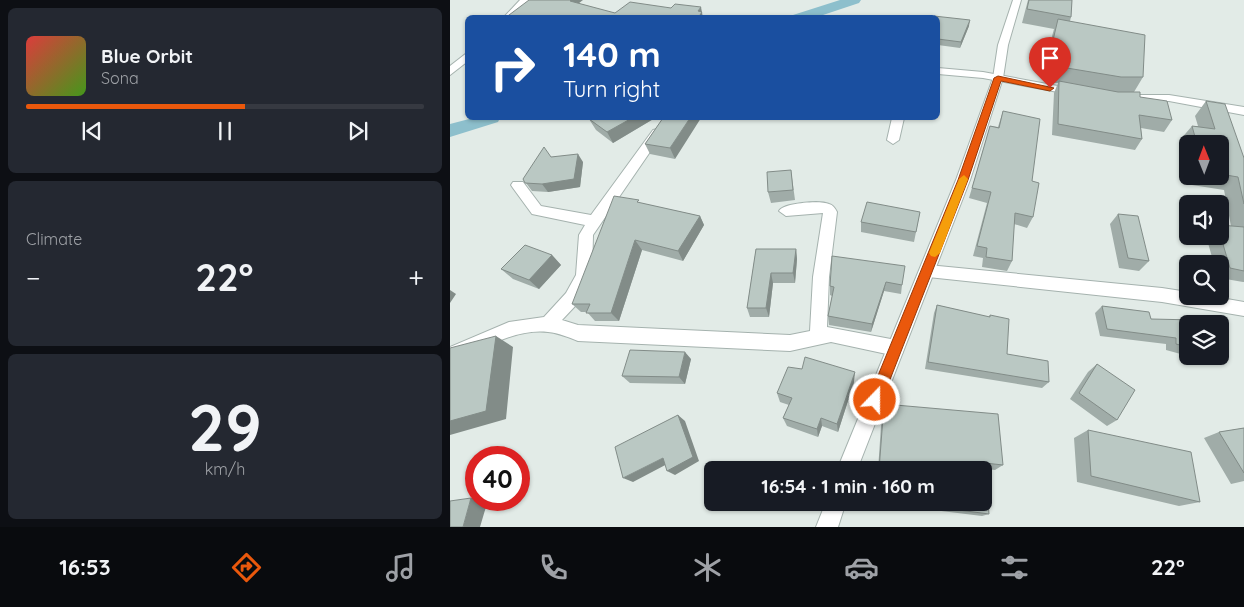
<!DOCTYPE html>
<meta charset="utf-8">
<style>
:root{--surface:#171b24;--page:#242831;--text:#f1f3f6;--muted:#9ea1a6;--line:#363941;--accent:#ea580c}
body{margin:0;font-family:Quicksand,sans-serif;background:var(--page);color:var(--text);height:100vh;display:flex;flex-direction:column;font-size:19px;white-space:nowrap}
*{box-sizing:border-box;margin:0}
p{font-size:16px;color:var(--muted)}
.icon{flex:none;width:28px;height:28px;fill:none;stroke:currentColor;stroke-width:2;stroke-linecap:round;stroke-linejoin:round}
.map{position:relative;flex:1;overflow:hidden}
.sheet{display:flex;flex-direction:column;gap:8px;padding:8px;background:#0d0f14;width:450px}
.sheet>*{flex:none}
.hud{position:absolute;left:15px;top:15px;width:475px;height:105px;border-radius:8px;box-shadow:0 1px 4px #0004;background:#1a4fa0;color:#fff;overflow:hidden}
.needle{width:32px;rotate:359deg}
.tools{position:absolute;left:729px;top:135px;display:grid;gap:10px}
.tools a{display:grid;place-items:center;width:50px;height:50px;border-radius:8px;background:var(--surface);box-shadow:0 1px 4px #0004;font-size:25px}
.speed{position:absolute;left:15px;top:446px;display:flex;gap:10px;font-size:25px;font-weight:700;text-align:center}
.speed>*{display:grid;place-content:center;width:65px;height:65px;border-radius:50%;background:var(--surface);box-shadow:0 1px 4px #0004;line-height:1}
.speed .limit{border:8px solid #d22;background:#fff;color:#111}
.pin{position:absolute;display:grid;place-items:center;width:42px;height:42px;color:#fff;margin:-51px -21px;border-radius:50% 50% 50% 0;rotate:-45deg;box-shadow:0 0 5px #0007}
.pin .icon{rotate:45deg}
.me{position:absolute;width:55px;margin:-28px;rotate:22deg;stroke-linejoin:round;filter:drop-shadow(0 0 4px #0008)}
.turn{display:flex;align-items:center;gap:18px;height:105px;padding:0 15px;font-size:22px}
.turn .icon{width:65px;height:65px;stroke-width:2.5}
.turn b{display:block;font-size:35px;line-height:42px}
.big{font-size:38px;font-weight:700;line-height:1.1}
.sheet .tile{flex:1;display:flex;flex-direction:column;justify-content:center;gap:8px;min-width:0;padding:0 18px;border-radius:8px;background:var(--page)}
.sheet .dial{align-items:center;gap:0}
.dial b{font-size:65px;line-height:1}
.song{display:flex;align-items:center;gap:15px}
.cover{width:60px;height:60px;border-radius:8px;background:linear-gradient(135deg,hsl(0 70% 55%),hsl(100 70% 35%))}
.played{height:5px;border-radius:2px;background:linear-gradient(90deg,var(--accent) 55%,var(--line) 55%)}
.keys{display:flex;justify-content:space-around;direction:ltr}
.heat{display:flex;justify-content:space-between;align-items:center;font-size:28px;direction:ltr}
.trip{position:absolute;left:254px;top:461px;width:288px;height:50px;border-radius:8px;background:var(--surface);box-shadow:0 1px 4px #0004;font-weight:700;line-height:50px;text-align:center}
.dock{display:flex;height:80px;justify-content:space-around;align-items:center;background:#090b0e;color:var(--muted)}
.dock .icon{width:35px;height:35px}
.dock .on{color:var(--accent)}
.dock b{font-size:22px;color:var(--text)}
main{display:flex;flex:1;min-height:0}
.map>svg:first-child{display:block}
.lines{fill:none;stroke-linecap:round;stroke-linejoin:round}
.canal{fill:#8dbfcc;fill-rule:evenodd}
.minor-casing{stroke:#a5b2ae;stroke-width:2}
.tertiary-casing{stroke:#a5b2ae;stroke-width:2}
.minor{fill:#fff;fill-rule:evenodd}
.tertiary{fill:#fff;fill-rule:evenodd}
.wall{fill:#a0aca8}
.shaded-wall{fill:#828c88}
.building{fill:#bac8c3;stroke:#828c88}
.route{fill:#ea580c;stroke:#983908}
.slow{fill:#f59e0b}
</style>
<main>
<section class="sheet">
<div class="tile">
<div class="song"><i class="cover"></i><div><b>Blue Orbit</b><p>Sona</p></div></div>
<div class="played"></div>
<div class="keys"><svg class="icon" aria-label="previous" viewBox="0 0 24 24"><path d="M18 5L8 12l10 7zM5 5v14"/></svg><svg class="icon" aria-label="pause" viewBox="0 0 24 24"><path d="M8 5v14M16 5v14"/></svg><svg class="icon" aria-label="next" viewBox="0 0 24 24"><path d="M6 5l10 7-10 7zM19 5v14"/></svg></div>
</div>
<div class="tile"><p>Climate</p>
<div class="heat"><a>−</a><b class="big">22°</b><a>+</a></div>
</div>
<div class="tile dial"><b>29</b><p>km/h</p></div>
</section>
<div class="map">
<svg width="794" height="527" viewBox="0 0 794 527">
<rect width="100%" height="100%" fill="#e2ebe7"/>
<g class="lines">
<!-- canal -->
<path class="canal" d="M 390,0 L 411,0 L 409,3 L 364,18 L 341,18 L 343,15 Z
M 23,118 L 50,118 L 48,122 L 0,137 L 0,124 Z"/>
<!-- minor casing -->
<g class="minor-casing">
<path id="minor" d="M 70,0 L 79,0 L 63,18 L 53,18 Z
M 18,52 L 18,61 L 0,75 L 0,66 Z
M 488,68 L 533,72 L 624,89 L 630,92 L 624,95 L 533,78 L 488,74 Z
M 677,95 L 719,95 L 794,107 L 794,115 L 719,101 L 673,100 L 671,98 Z
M 442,118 L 454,118 L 449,140 L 443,144 L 437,140 Z
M 207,129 L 213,133 L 143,235 L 142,276 L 128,303 L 112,320 L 128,325 L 340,335 L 360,331 L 363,277 L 373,213 L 336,216 L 329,211 C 333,203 370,200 379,204 C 383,205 385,208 387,212 L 379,277 L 377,327 L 446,340 L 452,342 L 454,348 L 452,354 L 446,356 L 381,342 L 340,351 L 128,341 C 118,337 109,333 98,332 C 63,328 31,351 0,363 L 0,347 L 59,322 L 94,317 L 116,293 L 126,275 L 129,235 L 135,225 L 82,214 L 63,188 L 61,185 L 63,182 L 73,182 L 91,206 L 141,215 L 203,130 Z
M 478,265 L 712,288 L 738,292 L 738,296 L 760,296 L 794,302 L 794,316 L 712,302 L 478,277 L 473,275 L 470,271 L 473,267 Z"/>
</g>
<!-- tertiary casing -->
<g class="tertiary-casing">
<path id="tertiary" d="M 563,0 L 571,0 L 558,45 L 553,78 L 520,180 L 407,470 L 387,470 L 506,180 L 543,78 L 548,45 Z
M 376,502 L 396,502 L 388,527 L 366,527 Z"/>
</g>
<!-- minor -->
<use href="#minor" class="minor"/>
<!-- tertiary -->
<use href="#tertiary" class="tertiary"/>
</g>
<!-- wall -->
<path class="wall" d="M 578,0 L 622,0 L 621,17 L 620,21 L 693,77 L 684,92 L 690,97 L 722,120 L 714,132 L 691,128 L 692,139 L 685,150 L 602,135 L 604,93 L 608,83 L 604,83 L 605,71 L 593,69 L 604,29 L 572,23 Z
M 488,18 L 519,26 L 510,48 L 488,45 Z
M 756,101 L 794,158 L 794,282 L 793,282 L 770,278 L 770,264 L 764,264 L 756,236 L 770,236 L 770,225 L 781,226 L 774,190 L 742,185 L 740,176 L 770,176 L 770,144 L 738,144 L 738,168 L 730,140 L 742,126 L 748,126 L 745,116 Z
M 553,111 L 582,181 L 583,217 L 577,228 L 564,224 L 562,261 L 557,271 L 532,267 L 533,258 L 523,256 L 537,203 L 519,198 L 540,126 L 548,127 Z
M 205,118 L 163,143 L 146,130 L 139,119 Z
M 213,118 L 225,159 L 200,154 L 195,144 Z
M 102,157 L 133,162 L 130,187 L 98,192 L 82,191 L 73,179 Z
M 341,170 L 345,200 L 321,203 L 318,192 Z
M 190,203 L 250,216 L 254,225 L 233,261 L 192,250 L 169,321 L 145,321 L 137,312 L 131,312 L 122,304 Z
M 470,212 L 464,242 L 411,232 L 411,222 Z
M 668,214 L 699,261 L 689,271 L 669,268 L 660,224 Z
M 306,249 L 346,249 L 347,259 L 345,283 L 323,283 L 319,317 L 300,317 L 297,308 Z
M 102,255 L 111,265 L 89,289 L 63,279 L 51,269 Z
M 382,256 L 452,285 L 451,294 L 434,291 L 421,332 L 379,325 L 378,316 L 382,296 L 380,295 L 380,286 Z
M 487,305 L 539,317 L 540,315 L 557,354 L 599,382 L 592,388 L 475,369 L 484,313 Z
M 652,306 L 701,319 L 738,324 L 738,356 L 716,350 L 716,344 L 650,336 L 645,313 Z
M 241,359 L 235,384 L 180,383 L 172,376 Z
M 647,364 L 667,420 L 657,426 L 620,399 L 638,372 Z
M 404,382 L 388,432 L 372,426 L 368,437 L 337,426 L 333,418 L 339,405 L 330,402 L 327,393 Z
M 434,404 L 553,465 L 545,470 L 536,469 L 539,514 L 532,516 L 418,502 L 532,502 L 532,470 L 428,470 L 432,411 Z
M 794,428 L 794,481 L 781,484 L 754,438 L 769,432 Z
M 638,430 L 750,502 L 729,506 L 627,482 L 624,438 Z"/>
<!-- shaded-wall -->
<path class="shaded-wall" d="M 121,0 L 133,0 L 124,7 L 120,1 Z
M 251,7 L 253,18 L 248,18 L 248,11 Z
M 520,20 L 519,26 L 510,48 L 511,42 Z
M 182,118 L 205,118 L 163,143 L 157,132 Z
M 240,118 L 251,118 L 225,159 L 220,148 Z
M 128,154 L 133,162 L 130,187 L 98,192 L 92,184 Z
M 250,216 L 254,225 L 233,261 L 228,251 Z
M 185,240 L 192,250 L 169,321 L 161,313 Z
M 346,249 L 347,259 L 345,283 L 343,273 Z
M 102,255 L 111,265 L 89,289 L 79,280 Z
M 321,273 L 323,283 L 319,317 L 316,308 Z
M 436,282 L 434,291 L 421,332 L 422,324 Z
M 0,290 L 6,294 L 0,303 Z
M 46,336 L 63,347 L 56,419 L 0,435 L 0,421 Z
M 235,352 L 241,359 L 235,384 L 229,377 Z
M 405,372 L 404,382 L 388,432 L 387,424 Z
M 228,415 L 235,421 L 249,461 L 225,475 L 217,471 Z
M 371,418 L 372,426 L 368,437 L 367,429 Z
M 213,458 L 221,462 L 183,482 L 173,478 Z
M 21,498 L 26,498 L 26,500 L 38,500 L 30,527 L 13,527 Z"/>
<!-- building -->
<path class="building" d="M 79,0 L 121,0 L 120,1 L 165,13 L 180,2 L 221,8 L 225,4 L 251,7 L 248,11 L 252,12 L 248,18 L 55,18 Z
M 579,0 L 622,0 L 621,17 L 577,9 Z
M 484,16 L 520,20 L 511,42 L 488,39 L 488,18 L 483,18 Z
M 608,19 L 695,35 L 693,77 L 671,77 L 611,67 L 611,55 L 600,53 Z
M 609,81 L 668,92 L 690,92 L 690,97 L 717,101 L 722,120 L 689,115 L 692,139 L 608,124 Z
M 756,101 L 775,104 L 794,158 L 794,204 L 788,177 L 770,174 L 770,144 L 747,144 L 742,126 L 765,129 Z
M 553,111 L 590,119 L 582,181 L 589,183 L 583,217 L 565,213 L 562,261 L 536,257 L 537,248 L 527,246 L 541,192 L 522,188 L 540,126 L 549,128 Z
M 143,118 L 182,118 L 157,132 L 139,119 Z
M 213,118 L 240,118 L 220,148 L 195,144 Z
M 94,147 L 101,157 L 128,154 L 124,179 L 92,184 L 75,183 L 73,179 Z
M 341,170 L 343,190 L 318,192 L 317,172 Z
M 164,196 L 189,200 L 187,202 L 250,216 L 228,251 L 185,240 L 161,313 L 136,313 L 140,304 L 122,304 Z
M 417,202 L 470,212 L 466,232 L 411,222 Z
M 668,214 L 688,216 L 699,261 L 678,258 Z
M 770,225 L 794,227 L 794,271 L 780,268 L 770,234 Z
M 75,245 L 102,255 L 79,280 L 51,269 Z
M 306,249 L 346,249 L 343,273 L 321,273 L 316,308 L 297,308 Z
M 382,256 L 455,266 L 452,285 L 436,282 L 422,324 L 378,316 L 384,287 L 380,286 Z
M 487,305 L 540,317 L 540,315 L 559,319 L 557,354 L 598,361 L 599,382 L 478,362 Z
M 652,306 L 699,312 L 701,319 L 745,320 L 745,324 L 738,324 L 738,347 L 726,344 L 726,338 L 657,329 Z
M 46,336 L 36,411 L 0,421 L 0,348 Z
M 180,350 L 235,352 L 229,377 L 172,376 Z
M 355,357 L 405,372 L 387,424 L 371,418 L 367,429 L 333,418 L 342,398 L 327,393 L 338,367 L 352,369 Z
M 647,364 L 685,390 L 667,420 L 629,393 Z
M 434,404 L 548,414 L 553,465 L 535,463 L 539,514 L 447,502 L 532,502 L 532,470 L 429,470 Z
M 228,415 L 243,457 L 217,471 L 213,458 L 173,478 L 165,447 Z
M 794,428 L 794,473 L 769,432 Z
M 638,430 L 741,452 L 750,502 L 641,476 Z
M 21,498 L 13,527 L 0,527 L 0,501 Z"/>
<!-- route -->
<path class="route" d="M 548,76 L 604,88 L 600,91 L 551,81 L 518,180 L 432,400 L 430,405 L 425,407 L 420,405 L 418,400 L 508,180 L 544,78 Z"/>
<!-- slow -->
<path class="slow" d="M 514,175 L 518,179 L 490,253 L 485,257 L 481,256 L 479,253 L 509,179 Z"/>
</svg>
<div class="tools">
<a><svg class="needle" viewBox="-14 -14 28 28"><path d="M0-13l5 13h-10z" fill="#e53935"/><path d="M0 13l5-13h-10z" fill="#9ea1a6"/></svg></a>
<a><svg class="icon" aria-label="sound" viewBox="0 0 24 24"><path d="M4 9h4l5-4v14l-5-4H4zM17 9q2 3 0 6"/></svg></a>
<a><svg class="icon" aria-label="search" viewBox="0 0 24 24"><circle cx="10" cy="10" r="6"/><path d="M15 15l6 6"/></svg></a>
<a><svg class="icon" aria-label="layers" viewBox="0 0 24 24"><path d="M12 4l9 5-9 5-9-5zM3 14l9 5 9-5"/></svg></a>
</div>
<div class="speed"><div class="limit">40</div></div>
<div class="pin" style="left:600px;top:88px;background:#d93025"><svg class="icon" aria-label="arrive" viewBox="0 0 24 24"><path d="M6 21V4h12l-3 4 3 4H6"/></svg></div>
<svg class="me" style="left:425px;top:400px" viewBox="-20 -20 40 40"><circle r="17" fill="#ea580c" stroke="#fff" stroke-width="3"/><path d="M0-11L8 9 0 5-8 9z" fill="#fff"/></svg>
<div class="trip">16:54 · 1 min · 160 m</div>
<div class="hud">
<div class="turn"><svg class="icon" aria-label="right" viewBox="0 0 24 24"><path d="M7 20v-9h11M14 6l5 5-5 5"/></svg><div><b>140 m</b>Turn right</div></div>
</div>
</div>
</main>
<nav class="dock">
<b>16:53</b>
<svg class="icon on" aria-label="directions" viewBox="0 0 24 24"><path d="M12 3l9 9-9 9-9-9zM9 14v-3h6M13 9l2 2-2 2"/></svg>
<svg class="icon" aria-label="music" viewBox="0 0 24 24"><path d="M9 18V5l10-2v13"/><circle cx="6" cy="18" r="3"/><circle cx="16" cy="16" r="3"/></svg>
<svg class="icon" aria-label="phone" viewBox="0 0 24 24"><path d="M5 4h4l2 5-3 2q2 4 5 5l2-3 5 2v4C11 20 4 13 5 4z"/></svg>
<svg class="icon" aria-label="climate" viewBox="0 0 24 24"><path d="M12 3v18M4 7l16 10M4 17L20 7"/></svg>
<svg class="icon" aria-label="car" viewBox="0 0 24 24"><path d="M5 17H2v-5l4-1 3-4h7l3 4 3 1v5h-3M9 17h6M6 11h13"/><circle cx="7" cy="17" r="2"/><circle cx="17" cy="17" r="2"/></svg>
<svg class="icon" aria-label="filters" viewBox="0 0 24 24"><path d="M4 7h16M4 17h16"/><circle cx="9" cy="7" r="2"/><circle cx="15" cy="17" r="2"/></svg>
<b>22°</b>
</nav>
